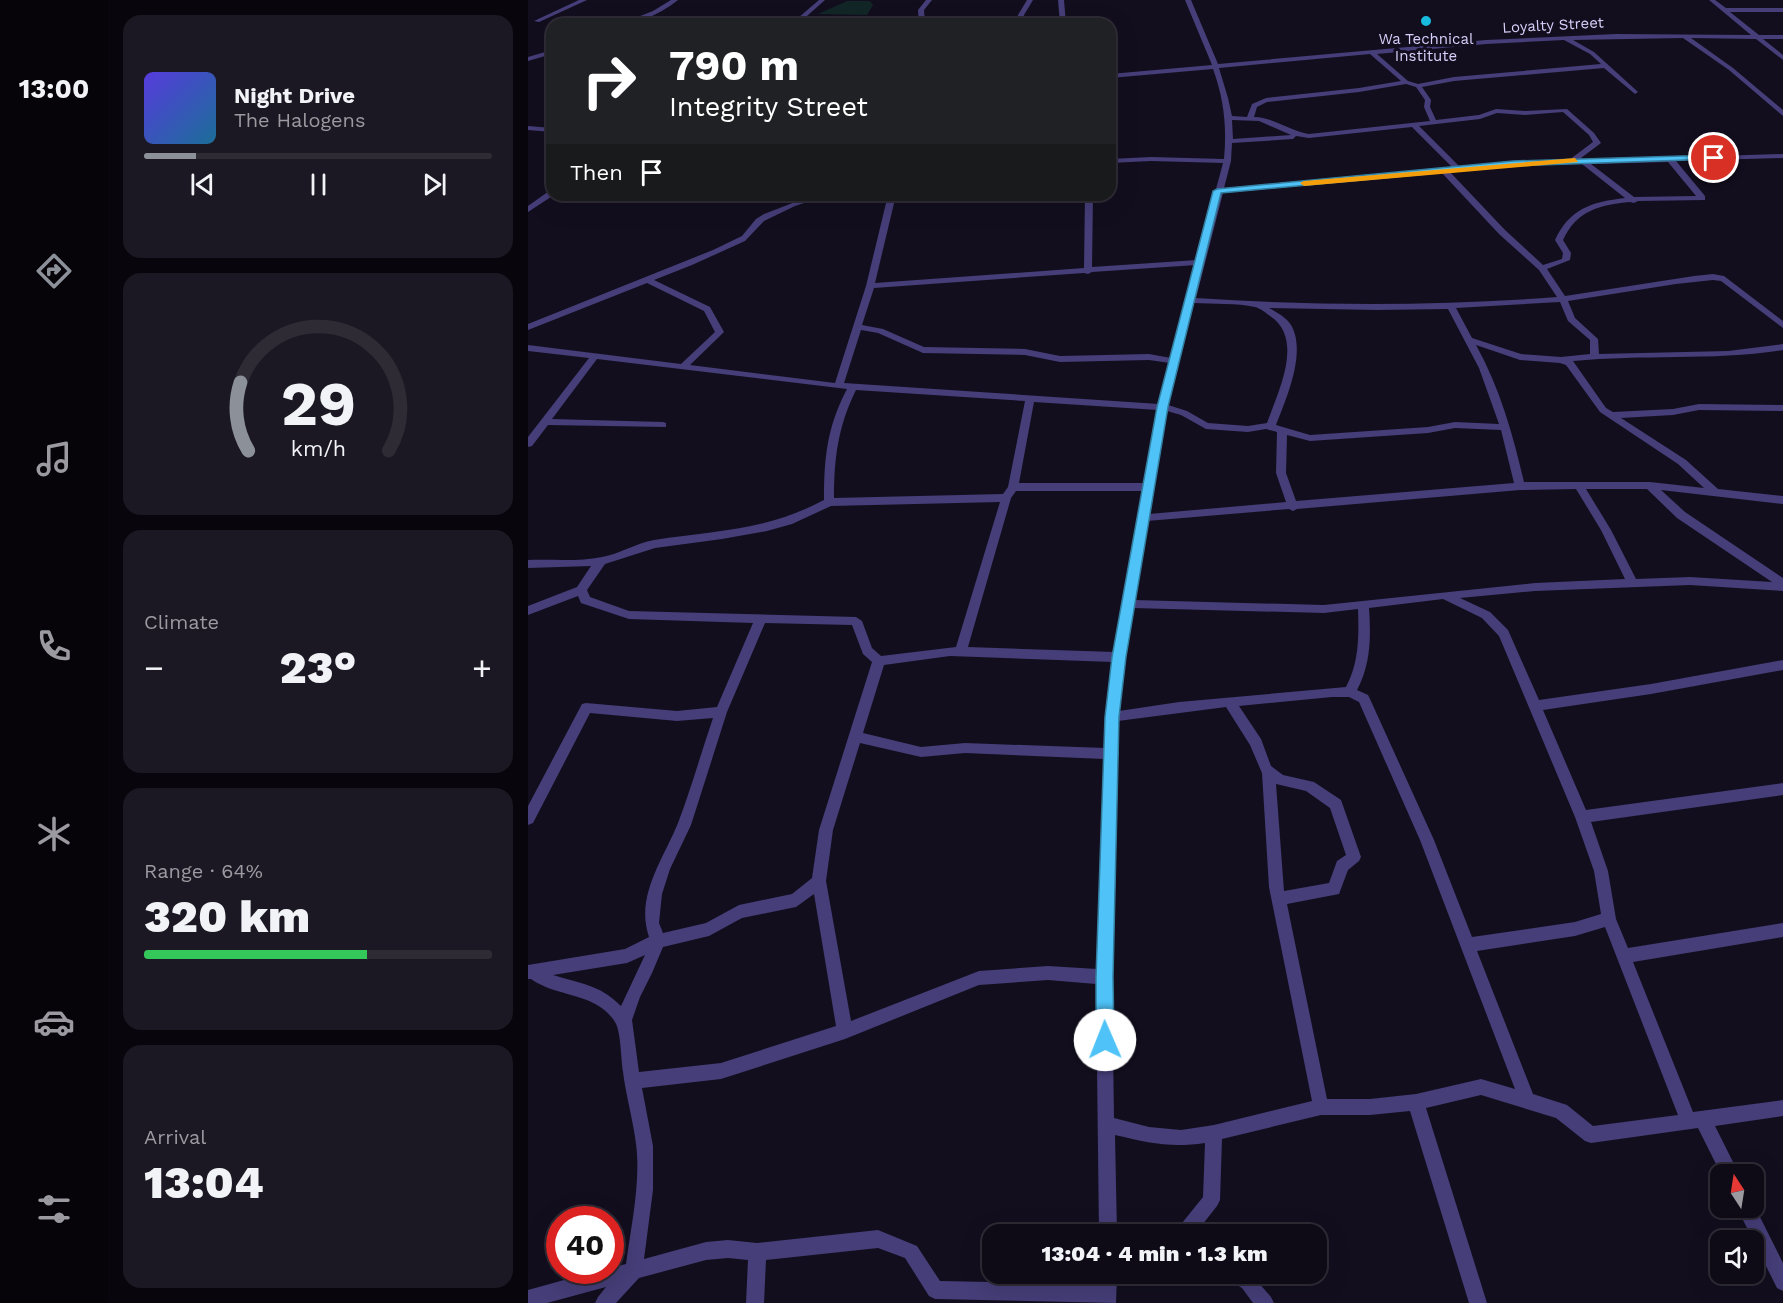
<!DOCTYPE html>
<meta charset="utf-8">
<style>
:root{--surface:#0e0a16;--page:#1c1823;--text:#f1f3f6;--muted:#9b9aa1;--line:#2e2b35;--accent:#8c9099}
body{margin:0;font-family:"Work Sans",sans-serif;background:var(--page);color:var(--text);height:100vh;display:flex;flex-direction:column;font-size:22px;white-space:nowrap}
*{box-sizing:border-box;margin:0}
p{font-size:20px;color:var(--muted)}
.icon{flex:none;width:33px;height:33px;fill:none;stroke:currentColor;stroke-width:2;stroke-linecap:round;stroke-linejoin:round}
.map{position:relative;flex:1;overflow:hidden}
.side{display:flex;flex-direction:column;gap:15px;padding:15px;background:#08060c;width:420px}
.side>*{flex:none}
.top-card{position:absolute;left:18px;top:18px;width:570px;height:183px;border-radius:18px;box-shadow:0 6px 24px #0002,0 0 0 2px var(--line);background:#202124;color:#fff;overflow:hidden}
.needle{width:39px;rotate:348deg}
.controls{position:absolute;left:1182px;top:1164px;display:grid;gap:12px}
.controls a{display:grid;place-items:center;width:54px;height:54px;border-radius:12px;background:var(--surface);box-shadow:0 6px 24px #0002,0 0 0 2px var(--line);font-size:30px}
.speed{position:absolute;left:18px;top:1206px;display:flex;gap:12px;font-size:30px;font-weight:700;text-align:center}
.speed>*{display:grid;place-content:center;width:78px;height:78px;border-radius:50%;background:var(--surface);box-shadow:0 6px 24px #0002,0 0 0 2px var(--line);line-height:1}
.speed .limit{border:9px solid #d22;background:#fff;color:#111}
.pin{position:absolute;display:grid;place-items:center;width:51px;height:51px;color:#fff;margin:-26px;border:3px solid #fff;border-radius:50%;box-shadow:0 2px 6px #0007}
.me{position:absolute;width:66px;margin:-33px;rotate:359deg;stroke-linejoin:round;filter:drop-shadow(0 0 4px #0008)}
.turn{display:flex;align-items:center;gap:21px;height:126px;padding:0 24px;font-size:27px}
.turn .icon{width:78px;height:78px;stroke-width:2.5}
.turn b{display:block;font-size:42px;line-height:51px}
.then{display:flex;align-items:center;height:57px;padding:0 24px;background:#0003;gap:12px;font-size:22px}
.big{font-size:45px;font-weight:800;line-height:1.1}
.side .card{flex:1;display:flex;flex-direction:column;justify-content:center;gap:9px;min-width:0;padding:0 21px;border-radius:18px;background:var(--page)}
.side .dial{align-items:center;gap:0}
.dial svg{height:156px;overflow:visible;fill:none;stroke:var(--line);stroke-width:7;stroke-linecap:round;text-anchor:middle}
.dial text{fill:var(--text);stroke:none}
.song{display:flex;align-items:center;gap:18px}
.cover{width:72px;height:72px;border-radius:9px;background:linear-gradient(135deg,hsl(250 70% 55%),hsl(200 70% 35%))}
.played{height:6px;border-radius:3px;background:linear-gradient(90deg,var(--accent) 15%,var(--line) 15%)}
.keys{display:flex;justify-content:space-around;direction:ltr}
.heat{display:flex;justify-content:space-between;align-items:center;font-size:33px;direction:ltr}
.charge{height:9px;border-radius:4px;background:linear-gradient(90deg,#34c759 64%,var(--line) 0)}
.trip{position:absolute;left:454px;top:1224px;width:345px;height:60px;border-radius:18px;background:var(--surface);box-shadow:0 6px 24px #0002,0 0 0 2px var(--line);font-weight:800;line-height:60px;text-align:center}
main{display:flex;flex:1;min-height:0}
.dock{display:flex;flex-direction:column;width:108px;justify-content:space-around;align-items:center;background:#060409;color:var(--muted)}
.dock .icon{width:42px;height:42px}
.dock .current{color:var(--accent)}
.dock b{font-size:27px;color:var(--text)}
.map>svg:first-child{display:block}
.green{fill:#122627}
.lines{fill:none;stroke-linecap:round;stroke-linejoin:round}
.minor{fill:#453e78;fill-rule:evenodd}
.route{fill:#4fc3f7;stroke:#337fa1;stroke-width:1.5}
.slow{fill:#f59e0b}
.poi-dot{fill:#18bade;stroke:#120e1e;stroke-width:2}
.labels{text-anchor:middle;stroke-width:6;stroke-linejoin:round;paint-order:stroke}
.far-street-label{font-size:15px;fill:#d8d0fa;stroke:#120e1e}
.far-poi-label{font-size:15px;fill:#d8d0fa;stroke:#120e1e}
</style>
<main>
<nav class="dock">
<b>13:00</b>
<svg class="icon current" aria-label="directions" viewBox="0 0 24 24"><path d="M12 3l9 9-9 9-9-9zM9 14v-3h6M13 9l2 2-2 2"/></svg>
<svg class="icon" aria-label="music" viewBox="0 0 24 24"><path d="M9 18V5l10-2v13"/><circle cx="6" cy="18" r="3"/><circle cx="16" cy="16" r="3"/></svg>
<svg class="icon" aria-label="phone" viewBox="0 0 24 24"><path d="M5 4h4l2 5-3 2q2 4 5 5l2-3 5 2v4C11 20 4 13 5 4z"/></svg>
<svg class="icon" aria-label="climate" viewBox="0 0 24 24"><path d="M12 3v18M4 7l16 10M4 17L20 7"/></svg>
<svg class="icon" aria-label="car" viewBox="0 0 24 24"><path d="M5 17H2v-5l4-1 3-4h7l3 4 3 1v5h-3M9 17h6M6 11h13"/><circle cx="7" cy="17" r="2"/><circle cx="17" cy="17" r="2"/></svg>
<svg class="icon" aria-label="filters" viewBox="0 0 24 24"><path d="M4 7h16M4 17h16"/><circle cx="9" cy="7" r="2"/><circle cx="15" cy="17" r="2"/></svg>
</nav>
<section class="side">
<div class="card">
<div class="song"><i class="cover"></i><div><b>Night Drive</b><p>The Halogens</p></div></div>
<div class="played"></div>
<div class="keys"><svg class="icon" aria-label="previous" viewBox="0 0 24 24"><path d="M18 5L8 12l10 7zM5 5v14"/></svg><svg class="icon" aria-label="pause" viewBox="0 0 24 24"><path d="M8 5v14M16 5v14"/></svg><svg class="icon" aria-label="next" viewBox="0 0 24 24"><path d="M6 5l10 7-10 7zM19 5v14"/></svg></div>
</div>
<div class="card dial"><svg viewBox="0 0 100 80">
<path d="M14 69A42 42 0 1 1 86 69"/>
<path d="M14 69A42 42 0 0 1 10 34" stroke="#8c9099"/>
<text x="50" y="56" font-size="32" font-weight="700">29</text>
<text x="50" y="72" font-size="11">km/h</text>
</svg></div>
<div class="card"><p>Climate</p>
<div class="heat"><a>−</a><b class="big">23°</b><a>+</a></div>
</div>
<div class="card"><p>Range · 64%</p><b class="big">320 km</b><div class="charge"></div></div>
<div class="card"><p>Arrival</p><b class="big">13:04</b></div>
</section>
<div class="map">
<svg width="1255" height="1303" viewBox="0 0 1255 1303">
<rect width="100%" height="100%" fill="#120e1e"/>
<!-- green -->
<path class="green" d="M 319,1 L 342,1 L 345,5 L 339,15 L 290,14 Z"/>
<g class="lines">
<!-- minor -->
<path class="minor" d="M 51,0 L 59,0 L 11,22 L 6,21 Z
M 143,0 L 150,0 C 135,12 112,24 92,24 L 125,11 Z
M 291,0 L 297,0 L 270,24 L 263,24 Z
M 398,0 L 404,0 L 396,10 L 397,24 L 391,24 L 390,10 Z
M 499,0 L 505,0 L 496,15 L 495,24 L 489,24 L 490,15 Z
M 530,0 L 536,0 L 538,24 L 532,24 Z
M 657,0 L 663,0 L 690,64 L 958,40 L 1088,34 L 1223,35 L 1181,0 L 1187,0 L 1198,8 L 1255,8 L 1255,12 L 1202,12 L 1231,35 L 1255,35 L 1255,39 L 1235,39 L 1255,55 L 1255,60 L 1228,39 L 1163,38 L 1205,68 L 1255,110 L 1255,116 L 1201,70 L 1155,38 L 1045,40 L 1066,52 L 1109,91 L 1110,92 L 1107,94 L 1076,68 L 926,81 L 894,87 L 903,100 L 902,107 L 908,120 L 951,115 L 968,109 L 997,111 L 1039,109 L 1066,133 L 1073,143 L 1053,158 L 1057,160 L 1255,154 L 1255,158 L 1148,161 L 1177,196 L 1177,200 L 1110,201 L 1106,203 L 1102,202 C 1072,205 1049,210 1035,240 L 1043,253 L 1042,260 L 1019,269 L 1037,296 L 1166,276 L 1185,274 L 1196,276 L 1255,321 L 1255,328 L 1193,281 L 1185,280 L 1148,284 L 1040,301 L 1047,318 L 1070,339 L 1071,354 L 1200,351 L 1255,344 L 1255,350 C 1185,361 1115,354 1045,361 L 1078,408 L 1085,412 L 1145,409 L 1171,404 L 1255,405 L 1255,411 L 1171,410 L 1145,415 L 1093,418 L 1158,460 L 1190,489 L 1255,496 L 1255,504 L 1133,490 L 1157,512 L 1255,578 L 1255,591 L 1162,585 L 1007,591 L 932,598 L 962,612 L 980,630 L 1011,700 L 1123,684 L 1255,660 L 1255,670 L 1123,694 L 1015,710 L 1058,810 L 1255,783 L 1255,795 L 1063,822 L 1080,871 L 1088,919 L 1100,948 L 1255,923 L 1255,937 L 1105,962 L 1165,1112 L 1255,1100 L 1255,1116 L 1187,1126 L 1211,1174 L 1193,1174 L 1170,1128 L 1063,1143 L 1057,1141 L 1028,1118 L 953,1095 L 898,1108 L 959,1303 L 941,1303 L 882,1111 L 842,1115 L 793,1115 L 694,1139 L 692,1200 L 689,1206 L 667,1234 L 647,1234 L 650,1228 L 675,1197 L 677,1143 C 642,1148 621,1143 587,1135 L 589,1234 L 571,1234 L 568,984 L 520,980 L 451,985 L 317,1039 L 193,1079 L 114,1088 L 125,1146 L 125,1190 L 116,1259 L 178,1242 L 200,1240 L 229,1243 L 350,1230 L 389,1246 L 412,1281 L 571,1284 L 571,1274 L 589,1274 L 588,1303 L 407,1299 L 401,1296 L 377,1258 L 350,1248 L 238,1260 L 236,1303 L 218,1303 L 220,1260 L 200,1258 L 178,1260 L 111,1278 L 88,1303 L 67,1303 L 70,1297 L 78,1287 L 19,1303 L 0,1303 L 0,1290 L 72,1270 L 82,1270 L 82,1268 L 98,1264 C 103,1226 113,1182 108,1144 C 105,1120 98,1096 95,1072 C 93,1060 93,1031 87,1022 C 68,992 30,998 3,979 L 0,979 L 0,965 L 97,949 L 121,937 C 107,896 135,860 150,823 C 163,789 173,753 185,718 L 149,721 L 62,713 L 5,823 L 0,825 L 0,806 L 54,704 L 58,703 L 149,711 L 189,707 L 225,623 L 101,619 L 53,603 L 50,596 L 0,615 L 0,606 L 49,587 L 63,566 L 0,568 L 0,560 C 24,559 50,562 74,557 C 92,554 108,543 126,540 C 188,530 238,531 296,500 C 296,458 299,427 319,389 L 69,359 L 24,419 L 135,422 L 138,423 L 138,427 L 20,425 L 4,446 L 0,447 L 0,437 L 61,358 L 0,351 L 0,345 L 153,364 L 187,332 L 176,311 L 119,283 L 0,330 L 0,324 L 185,250 L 214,236 L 228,219 L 236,214 L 275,199 L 263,195 L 368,195 L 347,283 L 556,268 L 557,195 L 565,195 L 564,267 L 669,260 L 687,193 L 685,191 L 688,189 L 695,163 L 623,161 L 582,163 L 582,159 L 623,157 L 696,159 C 699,127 696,99 685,69 L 582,78 L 582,74 L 684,65 ZM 1036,40 L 1062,54 L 1073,64 L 926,77 L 890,84 L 880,81 L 849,54 L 958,44 ZM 842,54 L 873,81 L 831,88 L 738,98 L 724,104 L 719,117 L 704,116 L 700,98 L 691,68 ZM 878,84 L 888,87 L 897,100 L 896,107 L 902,121 L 781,134 C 762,131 745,117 726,117 L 729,107 L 739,102 L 831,92 ZM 1035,112 L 1061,135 L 1065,142 L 1041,160 L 985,162 L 932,167 L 891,126 L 952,119 L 969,113 L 997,115 ZM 704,120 L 731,121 L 763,135 L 705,139 ZM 884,127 L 924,167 L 696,188 L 703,161 L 704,143 L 765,139 L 768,136 L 781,138 ZM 1140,162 L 1168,196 L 1106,197 L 1063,164 ZM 1054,164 L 1097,198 C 1064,202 1042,208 1027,240 L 1035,253 L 1034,259 L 1015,265 L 977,230 L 922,172 L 985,166 ZM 914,173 L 971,234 L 1011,270 L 1029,297 C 909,306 789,306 668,298 L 695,193 ZM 359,199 L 338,286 L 307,383 L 162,365 L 196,332 L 182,307 L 126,280 L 164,265 L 217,241 L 236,221 L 267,206 L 285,200 ZM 668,265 L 659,298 L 657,300 L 658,302 L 643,358 L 621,354 L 532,356 L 497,349 L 396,347 L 355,329 L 334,325 L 346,288 L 556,273 L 560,274 L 564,272 ZM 1032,302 L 1040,321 L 1062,340 L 1062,354 L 1033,357 L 993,354 L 944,338 L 928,308 ZM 666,303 C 685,304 709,303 727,307 C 732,308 738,313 742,316 C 777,339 750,392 739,423 L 720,426 L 680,423 L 659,411 L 640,405 ZM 741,308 L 849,310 L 920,309 L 951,368 L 971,424 L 927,422 L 900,427 L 782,435 L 748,425 C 758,399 779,352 763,325 C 758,317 748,312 741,308 ZM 333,330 L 350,333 L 395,353 L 497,355 L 532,362 L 621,360 L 642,363 L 631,404 L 316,383 ZM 948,345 L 992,360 L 1032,363 L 1038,365 L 1072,412 L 1150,464 L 1176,488 L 1122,482 L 996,482 C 985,435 972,388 948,345 ZM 328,390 L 497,401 L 480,487 L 475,494 L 306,498 C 306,459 310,426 328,390 ZM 506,402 L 630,410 L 616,483 L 491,483 ZM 639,411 L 653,415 L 678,429 L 720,432 L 738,429 L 749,432 L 748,473 L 758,502 L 621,514 ZM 927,428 L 973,430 L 986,483 L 768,501 L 758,473 L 759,435 L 782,441 L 900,433 ZM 1048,489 L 1073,530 L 1097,579 L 1007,583 L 796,605 L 606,600 L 619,521 L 761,509 L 765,511 L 769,509 L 992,490 ZM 1058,489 L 1119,489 L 1149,518 L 1244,582 L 1162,577 L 1108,579 L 1083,530 ZM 488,491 L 615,491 L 593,604 L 587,652 L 440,647 L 483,498 ZM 472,502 L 428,647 L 353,656 L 344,648 L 334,621 L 328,617 L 101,611 L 62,597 L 59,590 L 77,564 L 127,548 L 194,539 L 239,531 L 264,524 L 303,506 ZM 915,599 L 954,618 L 971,636 L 1047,817 L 1066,871 L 1073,914 L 1047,922 L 944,937 L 906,840 L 842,699 L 840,695 L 829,690 C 843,664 843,636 841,608 ZM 604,608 L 796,613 L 830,609 C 831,636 831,663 818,687 L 651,702 L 591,711 ZM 237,623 L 324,625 L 335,654 L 344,662 L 291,830 L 284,878 L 264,894 L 211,905 L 178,923 L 135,933 L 131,923 L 134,894 L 142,869 L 163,825 L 199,712 ZM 422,656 L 585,662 L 578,717 L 577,748 L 437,743 L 393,747 L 335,733 L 356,665 ZM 804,697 L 821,697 L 831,702 L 892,840 L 987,1089 L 953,1079 L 888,1094 L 842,1099 L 799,1099 L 759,904 L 811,894 L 820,870 L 831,861 L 833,857 L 813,800 L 786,782 L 755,775 L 743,766 L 733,739 L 711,706 ZM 698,707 L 722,745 L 734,773 L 741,887 L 784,1101 L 686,1125 L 653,1130 L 621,1127 L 586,1118 L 584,977 L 589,758 L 591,754 L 589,750 L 590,721 ZM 332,743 L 393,757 L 437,753 L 576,759 L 569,969 L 520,966 L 451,971 L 323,1021 L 298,881 L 305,830 ZM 748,784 L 778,791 L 802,808 L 818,855 L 809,861 L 801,883 L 756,891 ZM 286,894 L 308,1026 L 193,1063 L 111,1072 L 104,1020 L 112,997 L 124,973 L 135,947 L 181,936 L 214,918 L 268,907 ZM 1077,927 L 1150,1115 L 1065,1126 L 1039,1105 L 1005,1094 L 949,951 L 1047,936 ZM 117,955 L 93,1006 C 71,984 53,984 25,975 L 99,963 Z
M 24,50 L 24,54 L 0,61 L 0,57 Z
M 0,126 L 24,128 L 24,132 L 0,130 Z
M 21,191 L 24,191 L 24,195 L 26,195 L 0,212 L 0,206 Z
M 1226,1205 L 1255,1263 L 1255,1291 L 1249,1288 L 1209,1208 L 1226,1208 Z
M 698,1274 L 723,1274 L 743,1297 L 746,1303 L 725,1303 L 714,1288 L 701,1280 Z"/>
</g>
<!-- route -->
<path class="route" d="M 1186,155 L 1189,159 L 985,166 L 693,193 L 640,407 L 598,657 L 591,717 L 585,977 L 586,1040 L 584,1047 L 577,1049 L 571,1047 L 568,1040 L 568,977 L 577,717 L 584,657 L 629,407 L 685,191 L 689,189 L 985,161 Z"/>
<!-- slow -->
<path class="slow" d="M 1047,158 L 1050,162 L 776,186 L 772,183 L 776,181 Z"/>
<!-- markers -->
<circle class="poi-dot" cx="898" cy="21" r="6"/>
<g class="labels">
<!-- far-street labels -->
<g class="far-street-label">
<text transform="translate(1025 25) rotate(-3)" y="5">Loyalty Street</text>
</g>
<!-- far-poi labels -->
<g class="far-poi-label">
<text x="898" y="44">Wa Technical<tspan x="898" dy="17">Institute</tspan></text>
</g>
</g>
</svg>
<div class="controls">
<a><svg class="needle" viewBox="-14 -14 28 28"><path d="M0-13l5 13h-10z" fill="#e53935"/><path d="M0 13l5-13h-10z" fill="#9b9aa1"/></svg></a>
<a><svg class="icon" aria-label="sound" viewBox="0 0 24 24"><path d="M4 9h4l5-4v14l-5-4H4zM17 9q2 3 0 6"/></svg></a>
</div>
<div class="speed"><div class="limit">40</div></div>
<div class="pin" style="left:1186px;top:158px;background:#d93025"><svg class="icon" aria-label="arrive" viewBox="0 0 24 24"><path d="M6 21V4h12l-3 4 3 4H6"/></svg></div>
<svg class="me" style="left:577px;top:1040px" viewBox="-20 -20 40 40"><circle r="19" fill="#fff"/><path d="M0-13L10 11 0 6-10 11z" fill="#4fc3f7"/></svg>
<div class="trip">13:04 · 4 min · 1.3 km</div>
<div class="top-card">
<div class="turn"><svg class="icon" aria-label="right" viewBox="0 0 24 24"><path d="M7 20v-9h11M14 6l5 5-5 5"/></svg><div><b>790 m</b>Integrity Street</div></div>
<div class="then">Then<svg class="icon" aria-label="arrive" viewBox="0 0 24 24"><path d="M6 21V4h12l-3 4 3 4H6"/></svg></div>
</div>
</div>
</main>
